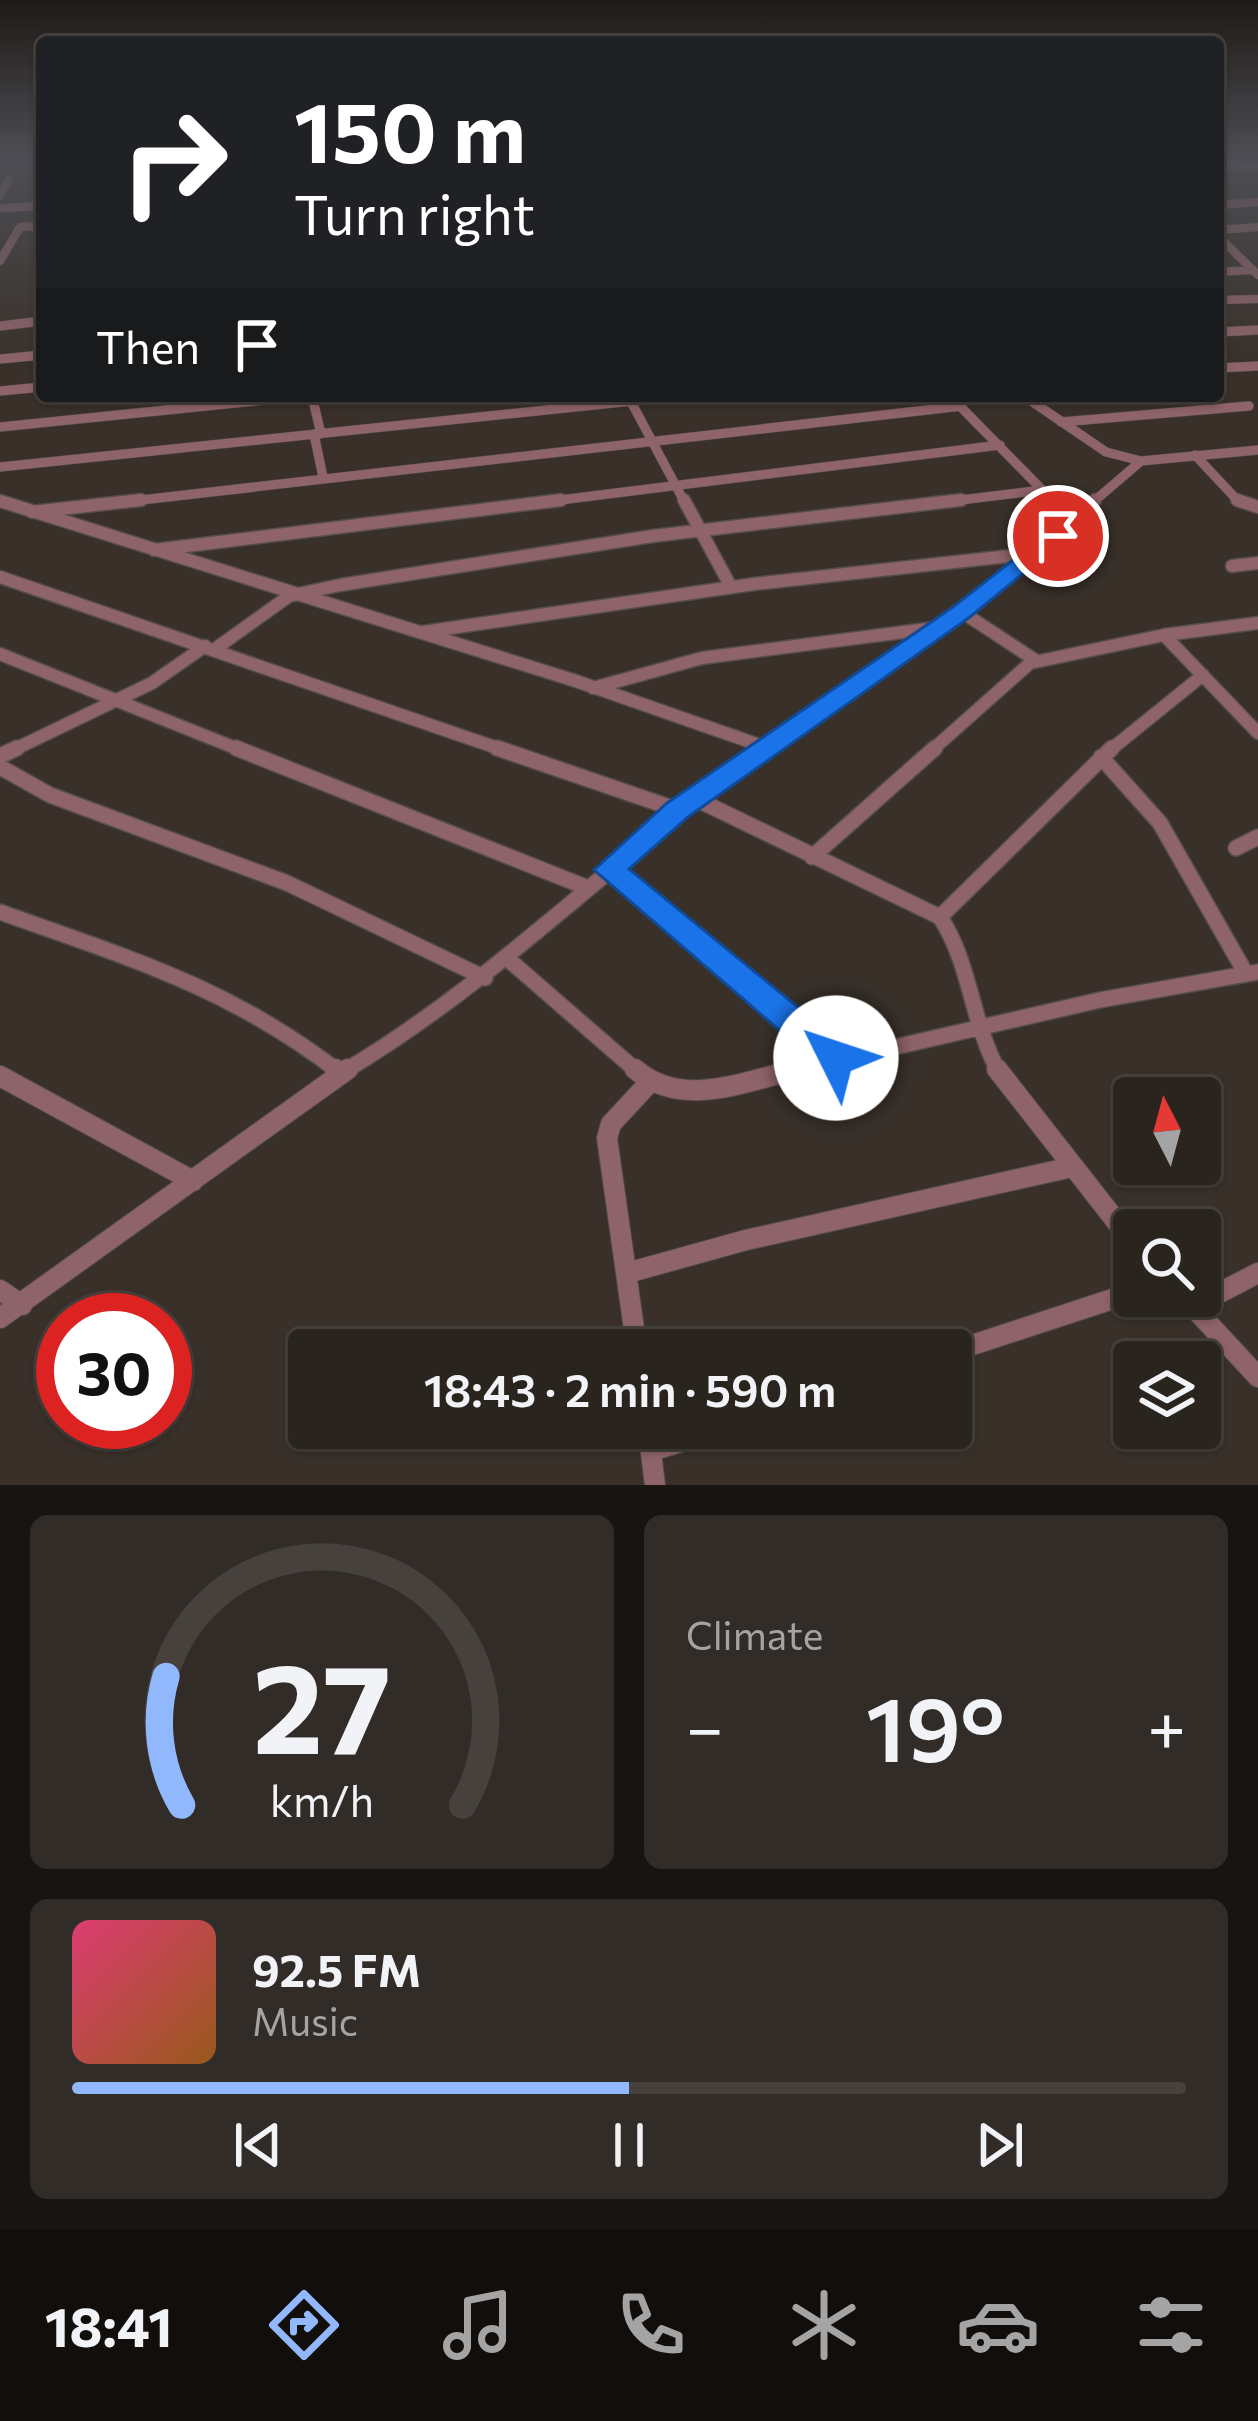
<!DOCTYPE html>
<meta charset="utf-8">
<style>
:root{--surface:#2a241f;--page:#322c28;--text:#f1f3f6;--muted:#a5a4a4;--line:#46413d;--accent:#91b8fd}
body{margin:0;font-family:Commissioner,sans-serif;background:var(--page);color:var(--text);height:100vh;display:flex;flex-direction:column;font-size:45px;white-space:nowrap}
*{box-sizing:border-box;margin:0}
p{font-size:39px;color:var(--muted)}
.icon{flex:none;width:66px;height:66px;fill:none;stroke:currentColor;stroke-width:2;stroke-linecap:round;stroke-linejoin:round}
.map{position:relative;height:1485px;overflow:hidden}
.drawer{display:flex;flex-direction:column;gap:30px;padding:30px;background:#171411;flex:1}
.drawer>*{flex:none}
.top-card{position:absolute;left:36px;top:36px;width:1188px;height:366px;border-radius:12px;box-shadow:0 3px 9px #0004,0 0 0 3px var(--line);background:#202124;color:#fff;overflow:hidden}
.needle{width:78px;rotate:354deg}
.controls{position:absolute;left:1113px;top:1077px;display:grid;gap:24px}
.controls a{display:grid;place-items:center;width:108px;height:108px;border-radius:12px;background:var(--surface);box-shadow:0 3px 9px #0004,0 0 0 3px var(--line);font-size:60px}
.speed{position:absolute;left:36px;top:1293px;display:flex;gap:24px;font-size:60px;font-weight:700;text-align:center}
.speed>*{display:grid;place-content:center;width:156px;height:156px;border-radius:50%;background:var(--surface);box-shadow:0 3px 9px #0004,0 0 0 3px var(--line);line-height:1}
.speed .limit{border:18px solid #d22;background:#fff;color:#111}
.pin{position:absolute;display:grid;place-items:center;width:102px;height:102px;color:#fff;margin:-51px;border:6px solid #fff;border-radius:50%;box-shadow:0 3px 12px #0007}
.me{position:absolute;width:132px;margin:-66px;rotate:311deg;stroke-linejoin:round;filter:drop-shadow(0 0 9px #0008)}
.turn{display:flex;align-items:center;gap:42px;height:252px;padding:0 60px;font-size:54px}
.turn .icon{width:156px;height:156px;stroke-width:2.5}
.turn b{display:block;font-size:84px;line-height:102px}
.then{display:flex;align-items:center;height:114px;padding:0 60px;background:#0003;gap:24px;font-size:45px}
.big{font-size:90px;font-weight:600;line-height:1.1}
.drawer .tile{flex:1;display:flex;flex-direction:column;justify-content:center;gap:18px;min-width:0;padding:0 42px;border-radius:18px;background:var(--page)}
.drawer .dial{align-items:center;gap:0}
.dial svg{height:312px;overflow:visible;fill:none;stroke:var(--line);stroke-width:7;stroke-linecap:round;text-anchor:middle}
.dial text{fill:var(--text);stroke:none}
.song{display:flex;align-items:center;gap:36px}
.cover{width:144px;height:144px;border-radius:18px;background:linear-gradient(135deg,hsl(340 70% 55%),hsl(30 70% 35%))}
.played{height:12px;border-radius:6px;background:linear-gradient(90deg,var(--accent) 50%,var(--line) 50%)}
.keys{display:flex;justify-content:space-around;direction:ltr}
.heat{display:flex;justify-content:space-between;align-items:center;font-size:66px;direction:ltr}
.drawer .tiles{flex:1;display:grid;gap:30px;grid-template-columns:1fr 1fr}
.tile:last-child{grid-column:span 2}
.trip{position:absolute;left:288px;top:1329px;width:684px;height:120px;border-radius:12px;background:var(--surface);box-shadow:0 3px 9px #0004,0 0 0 3px var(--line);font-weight:600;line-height:120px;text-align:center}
.menu{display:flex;height:192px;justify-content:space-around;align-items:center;background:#110e0c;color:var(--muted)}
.menu .icon{width:84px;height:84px}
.menu .current{color:var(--accent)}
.menu b{font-size:54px;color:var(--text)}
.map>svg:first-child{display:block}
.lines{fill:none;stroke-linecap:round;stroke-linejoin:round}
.minor-far4-casing{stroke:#554d47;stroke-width:9}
.minor-far3-casing{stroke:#554d47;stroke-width:10}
.minor-far2-casing{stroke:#554d47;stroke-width:15}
.minor-far1-casing{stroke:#554d47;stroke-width:18}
.minor-casing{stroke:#554d47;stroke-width:22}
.minor-far4{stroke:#8e6369;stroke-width:8}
.minor-far3{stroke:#8e6369;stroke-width:9}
.minor-far2{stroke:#8e6369;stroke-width:12}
.minor-far1{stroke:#8e6369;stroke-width:15}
.minor{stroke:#8e6369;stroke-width:20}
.route{fill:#1a73e8;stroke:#114b97;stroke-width:3}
</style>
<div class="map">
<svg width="1258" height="1485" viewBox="0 0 1258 1485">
<rect width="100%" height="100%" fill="#383029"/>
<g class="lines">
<!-- minor-far4 casing -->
<g class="minor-far4-casing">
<path id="minor-far4" d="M 1218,165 L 1258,167
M 0,196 L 9,179
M 1218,205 L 1258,202
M 0,208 L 42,206
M 1218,230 L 1258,227
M 1218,236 L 1258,275
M 0,261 L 20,227 L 42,226
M 1218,272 L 1253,270
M 1218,300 L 1258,299"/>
</g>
<!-- minor-far3 casing -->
<g class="minor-far3-casing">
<path id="minor-far3" d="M 0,326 L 42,321
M 1218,332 L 1258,330
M 0,359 L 42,355
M 1218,368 L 1258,366
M 0,391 L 42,387
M 312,396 L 321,434
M 628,396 L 685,503
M 950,396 L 1055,503
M 1024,396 L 1106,452 L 1141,461
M 1061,422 L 1249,406
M 0,427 L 304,396
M 314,434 L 323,477
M 1195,455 L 1240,503
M 0,467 L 681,396
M 0,501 L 5,503
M 115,503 L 962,406
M 536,503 L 1000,445
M 936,503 L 1042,490
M 1092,503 L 1141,461 L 1258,450"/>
</g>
<!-- minor-far2 casing -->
<g class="minor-far2-casing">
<path id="minor-far2" d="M 684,500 L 731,587
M 1052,500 L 1079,519
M 1237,500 L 1258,507
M 0,501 L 576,681 L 765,747
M 32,512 L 141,500
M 154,550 L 561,500
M 1232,566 L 1258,563
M 0,577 L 506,751
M 962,612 L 1035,660
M 423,632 L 754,584 L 1037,553
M 1164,635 L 1258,733
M 215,649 L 289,596 L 340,585 L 653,536 L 961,500
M 0,654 L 243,751
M 593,688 L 702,658 L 935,628
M 11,751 L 152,683 L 205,646
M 763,751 L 962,612 L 1095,500
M 931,751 L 1030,663 L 1164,635 L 1258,623
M 1109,751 L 1203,675"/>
</g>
<!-- minor-far1 casing -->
<g class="minor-far1-casing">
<path id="minor-far1" d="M 236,748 L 588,888
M 497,748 L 678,810
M 0,756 L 17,748
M 1101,757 L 1160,823 L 1245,972
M 0,767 L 50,795 L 287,883 L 485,978
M 696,799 L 940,917 C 971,964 971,1022 999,1072
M 1236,848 L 1258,837
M 812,857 L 935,748
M 609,870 L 836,1058
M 0,912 C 128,958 229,987 339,1072
M 940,917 L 1112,748
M 509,960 L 638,1072
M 343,1072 C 500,979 619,851 767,748
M 786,1072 L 1100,1000 L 1258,972"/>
</g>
<!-- minor casing -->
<g class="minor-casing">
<path id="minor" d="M 335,1069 L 341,1073
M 635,1069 C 682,1110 744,1081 799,1069
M 997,1069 L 1134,1244
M 0,1076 L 193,1181
M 627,1273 L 746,1240 L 1072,1167
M 0,1290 L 22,1305
M 1183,1296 L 1258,1377
M 1192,1307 L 1258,1273
M 0,1318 L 348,1069
M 637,1350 L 607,1138 L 611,1124 L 650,1082
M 951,1352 L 1134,1292
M 648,1428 L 655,1485
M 651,1451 L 727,1428"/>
</g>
<!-- minor-far4 -->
<use href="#minor-far4" class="minor-far4"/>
<!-- minor-far3 -->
<use href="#minor-far3" class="minor-far3"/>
<!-- minor-far2 -->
<use href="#minor-far2" class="minor-far2"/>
<!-- minor-far1 -->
<use href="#minor-far1" class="minor-far1"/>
<!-- minor -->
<use href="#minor" class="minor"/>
</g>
<!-- sky -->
<linearGradient id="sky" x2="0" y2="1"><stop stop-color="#1f1a17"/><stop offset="0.43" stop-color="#4d4e54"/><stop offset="1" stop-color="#4d4e54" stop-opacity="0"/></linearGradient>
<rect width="1258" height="368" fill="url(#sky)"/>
<!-- route -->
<path class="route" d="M 1050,531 L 1069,536 L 970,617 L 688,817 L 629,869 L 848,1048 L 853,1058 L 848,1068 L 836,1073 L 823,1068 L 594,870 L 667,803 L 953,607 Z"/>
</svg>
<div class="controls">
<a><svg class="needle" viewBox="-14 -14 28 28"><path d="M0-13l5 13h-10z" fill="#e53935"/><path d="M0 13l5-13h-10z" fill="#a5a4a4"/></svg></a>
<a><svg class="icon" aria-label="search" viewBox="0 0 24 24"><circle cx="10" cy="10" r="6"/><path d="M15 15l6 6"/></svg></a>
<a><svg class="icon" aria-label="layers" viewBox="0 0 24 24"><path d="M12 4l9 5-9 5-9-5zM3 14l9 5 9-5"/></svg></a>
</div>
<div class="speed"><div class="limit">30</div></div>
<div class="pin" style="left:1058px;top:536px;background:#d93025"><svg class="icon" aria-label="arrive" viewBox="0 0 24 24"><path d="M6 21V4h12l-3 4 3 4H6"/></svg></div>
<svg class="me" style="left:836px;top:1058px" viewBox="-20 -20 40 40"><circle r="19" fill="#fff"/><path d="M0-13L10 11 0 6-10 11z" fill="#1a73e8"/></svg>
<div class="trip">18:43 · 2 min · 590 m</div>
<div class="top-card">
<div class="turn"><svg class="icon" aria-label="right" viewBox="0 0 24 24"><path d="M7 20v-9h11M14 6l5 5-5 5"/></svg><div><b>150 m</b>Turn right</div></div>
<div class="then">Then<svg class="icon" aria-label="arrive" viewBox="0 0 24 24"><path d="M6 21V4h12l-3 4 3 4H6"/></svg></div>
</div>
</div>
<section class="drawer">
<div class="tiles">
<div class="tile dial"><svg viewBox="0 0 100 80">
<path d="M14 69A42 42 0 1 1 86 69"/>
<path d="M14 69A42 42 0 0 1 10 36" stroke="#91b8fd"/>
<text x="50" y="56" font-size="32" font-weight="700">27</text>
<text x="50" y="72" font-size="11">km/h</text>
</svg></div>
<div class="tile"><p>Climate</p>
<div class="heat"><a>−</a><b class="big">19°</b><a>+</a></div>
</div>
<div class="tile">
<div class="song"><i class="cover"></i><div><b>92.5 FM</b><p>Music</p></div></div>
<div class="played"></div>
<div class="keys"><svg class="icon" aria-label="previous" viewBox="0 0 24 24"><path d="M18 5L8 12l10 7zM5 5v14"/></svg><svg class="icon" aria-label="pause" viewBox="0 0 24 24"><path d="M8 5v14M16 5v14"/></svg><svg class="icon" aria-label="next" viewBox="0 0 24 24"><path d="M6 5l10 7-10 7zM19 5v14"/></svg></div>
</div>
</div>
</section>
<nav class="menu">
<b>18:41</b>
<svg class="icon current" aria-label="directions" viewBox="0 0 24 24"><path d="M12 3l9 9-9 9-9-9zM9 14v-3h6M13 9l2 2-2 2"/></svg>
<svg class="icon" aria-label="music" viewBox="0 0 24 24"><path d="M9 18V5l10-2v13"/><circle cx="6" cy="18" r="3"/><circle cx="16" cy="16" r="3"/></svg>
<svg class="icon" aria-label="phone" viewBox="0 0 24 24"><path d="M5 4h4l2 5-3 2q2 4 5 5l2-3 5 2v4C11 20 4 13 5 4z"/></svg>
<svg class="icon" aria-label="climate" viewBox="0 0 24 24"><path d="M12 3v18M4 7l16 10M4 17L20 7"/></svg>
<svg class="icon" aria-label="car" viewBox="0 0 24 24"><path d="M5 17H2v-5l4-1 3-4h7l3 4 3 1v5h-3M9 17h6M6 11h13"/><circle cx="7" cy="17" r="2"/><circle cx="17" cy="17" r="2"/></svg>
<svg class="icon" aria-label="filters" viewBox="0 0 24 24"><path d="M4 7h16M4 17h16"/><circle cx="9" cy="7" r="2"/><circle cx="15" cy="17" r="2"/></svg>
</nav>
